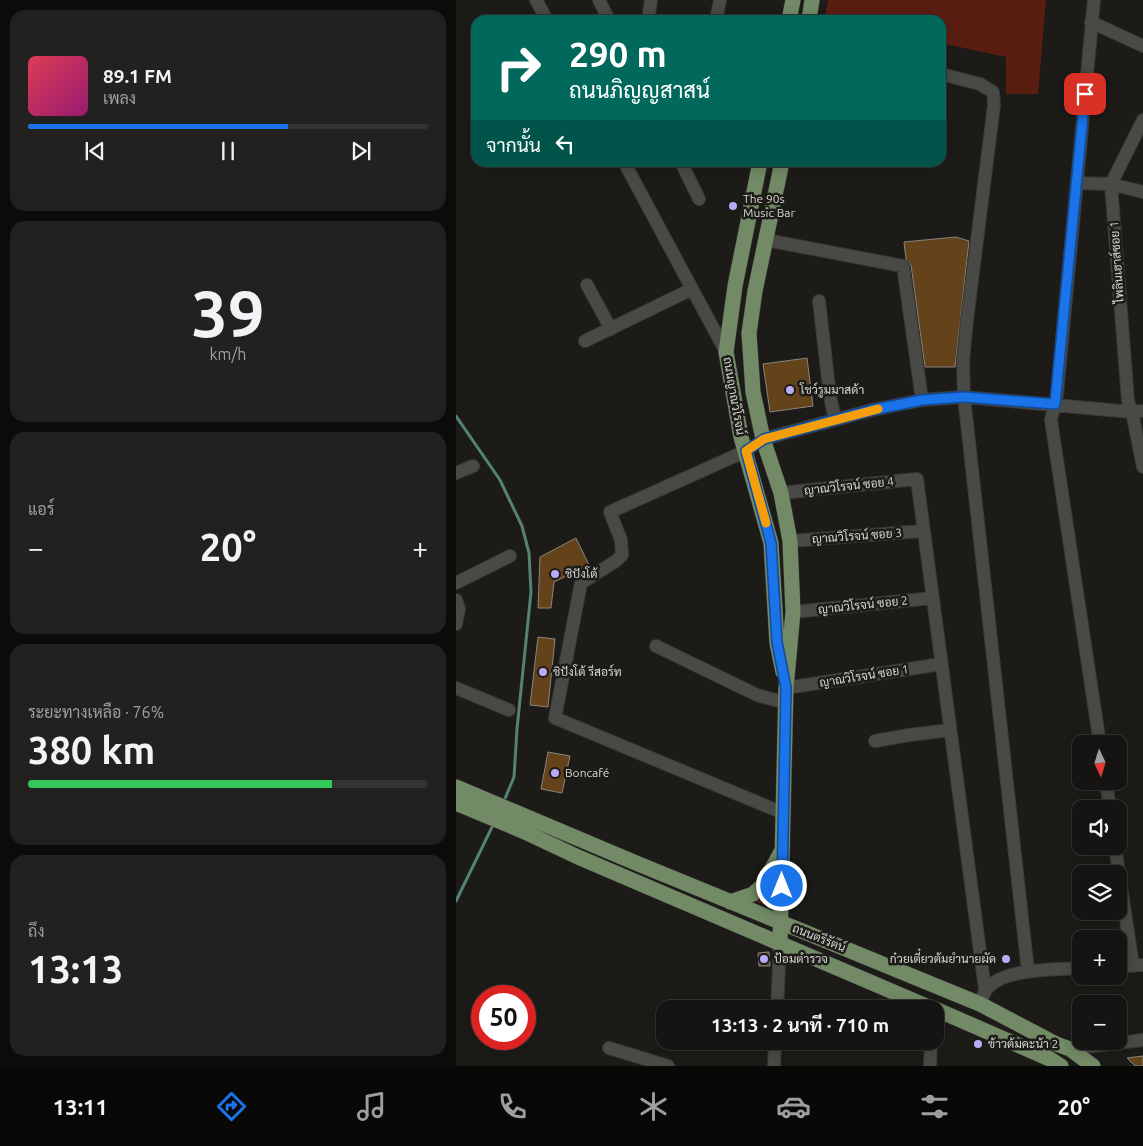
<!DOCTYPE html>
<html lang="th">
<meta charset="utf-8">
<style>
:root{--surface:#151412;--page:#222120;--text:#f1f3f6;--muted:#9d9e9f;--line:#343332;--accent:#1a73e8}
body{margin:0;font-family:Ubuntu,Sarabun,sans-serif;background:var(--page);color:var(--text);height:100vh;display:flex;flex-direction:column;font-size:19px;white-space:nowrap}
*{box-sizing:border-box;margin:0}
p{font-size:16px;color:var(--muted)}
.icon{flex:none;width:28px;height:28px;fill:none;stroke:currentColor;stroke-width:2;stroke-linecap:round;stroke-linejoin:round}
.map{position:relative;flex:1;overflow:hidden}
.drawer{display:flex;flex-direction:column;gap:10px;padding:10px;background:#0c0b0a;width:456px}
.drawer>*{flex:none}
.banner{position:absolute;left:15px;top:15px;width:475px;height:152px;border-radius:15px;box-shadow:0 2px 12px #0003,0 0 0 1px var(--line);background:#00695c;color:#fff;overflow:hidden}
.needle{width:32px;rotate:176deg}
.buttons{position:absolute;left:616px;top:735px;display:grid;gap:10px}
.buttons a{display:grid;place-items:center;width:55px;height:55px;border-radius:10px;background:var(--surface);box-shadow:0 2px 12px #0003,0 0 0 1px var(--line);font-size:25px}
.speed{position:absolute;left:15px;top:985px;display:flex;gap:10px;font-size:25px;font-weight:700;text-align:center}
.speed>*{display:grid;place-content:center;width:65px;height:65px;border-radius:50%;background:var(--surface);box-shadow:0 2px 12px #0003,0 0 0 1px var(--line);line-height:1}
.speed .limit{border:8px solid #d22;background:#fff;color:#111}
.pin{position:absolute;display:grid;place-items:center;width:42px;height:42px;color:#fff;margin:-21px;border-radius:10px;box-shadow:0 2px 8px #0006}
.me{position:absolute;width:55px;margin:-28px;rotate:0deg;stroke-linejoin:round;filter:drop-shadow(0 0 4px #0008)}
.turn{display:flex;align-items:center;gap:18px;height:105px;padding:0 15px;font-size:22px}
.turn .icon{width:65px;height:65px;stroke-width:2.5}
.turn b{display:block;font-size:35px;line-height:42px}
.then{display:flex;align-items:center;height:48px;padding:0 15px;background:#0003;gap:10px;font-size:19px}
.big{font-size:38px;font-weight:700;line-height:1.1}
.drawer .widget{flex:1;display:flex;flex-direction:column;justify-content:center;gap:8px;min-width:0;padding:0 18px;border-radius:15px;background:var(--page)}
.drawer .dial{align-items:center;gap:0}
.dial b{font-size:65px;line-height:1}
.song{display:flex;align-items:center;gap:15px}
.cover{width:60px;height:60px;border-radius:8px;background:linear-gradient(135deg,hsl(350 70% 55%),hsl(320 70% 35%))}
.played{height:5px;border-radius:2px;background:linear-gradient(90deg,var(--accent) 65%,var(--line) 65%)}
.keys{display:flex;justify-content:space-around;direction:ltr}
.heat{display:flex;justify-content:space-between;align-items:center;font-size:28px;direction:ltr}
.charge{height:8px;border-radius:4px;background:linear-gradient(90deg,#34c759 76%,var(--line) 0)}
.trip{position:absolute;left:200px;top:1000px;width:288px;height:50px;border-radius:15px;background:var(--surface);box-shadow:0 2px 12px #0003,0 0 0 1px var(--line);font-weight:700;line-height:50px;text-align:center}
.menu{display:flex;height:80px;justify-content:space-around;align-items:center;background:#080807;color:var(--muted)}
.menu .icon{width:35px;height:35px}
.menu .current{color:var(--accent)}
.menu b{font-size:22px;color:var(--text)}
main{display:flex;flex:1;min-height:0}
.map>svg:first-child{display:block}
.green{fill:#5a1e11}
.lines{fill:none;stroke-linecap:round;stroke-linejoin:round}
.stream{stroke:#558274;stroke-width:3}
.building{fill:#64421a;stroke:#898582}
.minor-casing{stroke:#383836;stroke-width:14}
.major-casing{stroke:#383836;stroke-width:16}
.minor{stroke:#494945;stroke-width:12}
.major{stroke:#728a65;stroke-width:15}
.route-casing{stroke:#114b97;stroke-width:12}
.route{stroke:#1a73e8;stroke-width:9}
.slow{stroke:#f59e0b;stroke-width:9}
.poi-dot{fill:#b9abf7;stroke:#1c1b18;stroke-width:2}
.labels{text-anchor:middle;stroke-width:5;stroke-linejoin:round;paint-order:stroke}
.poi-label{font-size:12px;fill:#d6d6d3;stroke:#1c1b18;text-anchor:start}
.street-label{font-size:12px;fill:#d6d6d3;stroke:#1c1b18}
</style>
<main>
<section class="drawer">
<div class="widget">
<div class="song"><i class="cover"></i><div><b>89.1 FM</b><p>เพลง</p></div></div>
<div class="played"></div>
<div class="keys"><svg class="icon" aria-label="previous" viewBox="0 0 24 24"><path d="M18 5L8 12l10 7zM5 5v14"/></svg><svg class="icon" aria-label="pause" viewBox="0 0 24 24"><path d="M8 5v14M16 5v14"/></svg><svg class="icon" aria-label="next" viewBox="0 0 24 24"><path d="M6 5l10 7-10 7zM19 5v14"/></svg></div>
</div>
<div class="widget dial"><b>39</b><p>km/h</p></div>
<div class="widget"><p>แอร์</p>
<div class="heat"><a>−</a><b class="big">20°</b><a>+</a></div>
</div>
<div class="widget"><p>ระยะทางเหลือ · 76%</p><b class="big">380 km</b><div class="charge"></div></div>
<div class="widget"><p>ถึง</p><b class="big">13:13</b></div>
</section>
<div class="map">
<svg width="687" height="1066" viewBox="0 0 687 1066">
<rect width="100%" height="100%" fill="#1c1b18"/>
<!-- green -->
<path class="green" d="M 372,0 L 590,0 L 582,94 L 550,94 L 550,57 L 485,43 L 485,20 L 382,20 L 369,17 Z
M 319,873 L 318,908 L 293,899 Z"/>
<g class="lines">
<!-- stream -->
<path class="stream" d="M 0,416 L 44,480 L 66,526 L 73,553 L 75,592 L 61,729 L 58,777 L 48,801
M 0,901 L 38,823"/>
</g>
<!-- building -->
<path class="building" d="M 500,237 L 513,241 L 499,367 L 469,367 L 455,265 L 450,259 L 448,242 Z
M 351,358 L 357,406 L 314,412 L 307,364 Z
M 120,538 L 133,565 L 98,582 L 95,608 L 82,608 L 84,557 Z
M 82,637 L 99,639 L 92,707 L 74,705 Z
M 92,752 L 114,756 L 106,793 L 85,789 Z
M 313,952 L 314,966 L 303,966 L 302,953 Z
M 687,1056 L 687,1066 L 679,1066 L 671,1058 Z"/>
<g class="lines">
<!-- minor casing -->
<g class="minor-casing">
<path id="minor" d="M 80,0 L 91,20
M 143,0 L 153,20
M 638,0 L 601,394 L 595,420 L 644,744
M 192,20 L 195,0
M 260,20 L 264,0
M 635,22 L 687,46
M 485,74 L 524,84 L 537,92 L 538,105 L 511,320 L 507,361 L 508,397 L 572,971
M 687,120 L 655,184 L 672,401 L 676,412 L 687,467
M 168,162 L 270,352
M 225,162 L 243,199
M 621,183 L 655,184 L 687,192
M 310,240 L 447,266 L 466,400
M 131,285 L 155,329
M 363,301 L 374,396 L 379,420
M 129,341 L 236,289
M 307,439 L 416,410 L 466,400 L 508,397 L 676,412 L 687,411
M 290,451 L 154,512 L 165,540 L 166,555 L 160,561 L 125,583 L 99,718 L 327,813
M 0,473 L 17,466
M 325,493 L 461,479 L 529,989
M 334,541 L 467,531
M 0,583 L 54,556
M 0,600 L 3,609 L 0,624
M 337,612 L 477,598
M 200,646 L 301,695 L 330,703
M 0,688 L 53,710
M 330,688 L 485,664
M 419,741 L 453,735 L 494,730
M 650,781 L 654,809
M 659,846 L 677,966
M 662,966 L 687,965
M 527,996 C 537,967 599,970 625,968
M 321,1009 L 324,944
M 153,1048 L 212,1066
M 614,1049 L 687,1040
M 318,1066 L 319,1041
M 474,1066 L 475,1041"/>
</g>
<!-- major casing -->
<g class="major-casing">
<path id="major" d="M 333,20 L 337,0
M 353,20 L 356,0
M 304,162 L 279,286 L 270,352 L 285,437 L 315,543 L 321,643 L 327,672
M 0,787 L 180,863 L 524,1004 L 600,1044 L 614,1049 L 637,1066
M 0,803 L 69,832 L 122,857 L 477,1009
M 274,902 L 297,894 L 307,885 L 325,852
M 324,944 L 330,688 L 337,612 L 334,541 L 325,493 L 307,439 L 297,392 L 293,333 L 299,291 L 326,162
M 479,1009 L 594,1059 L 605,1066"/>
</g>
<!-- minor -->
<use href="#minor" class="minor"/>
<!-- major -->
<use href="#major" class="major"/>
</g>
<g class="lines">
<!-- route casing -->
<g class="route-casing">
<path id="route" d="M 326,886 L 330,688 L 321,642 L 315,543 L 290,451 L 308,439 L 416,410 L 466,400 L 508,397 L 599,404 L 629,94"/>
</g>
<!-- route -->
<use href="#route" class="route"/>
<!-- slow -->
<path class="slow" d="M 310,523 L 290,451 L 308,439 L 422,409"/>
</g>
<!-- markers -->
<g class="poi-dot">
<circle cx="277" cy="206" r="5"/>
<circle cx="334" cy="390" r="5"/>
<circle cx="99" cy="574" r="5"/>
<circle cx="87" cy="672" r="5"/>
<circle cx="99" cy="773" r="5"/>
<circle cx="308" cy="959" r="5"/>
<circle cx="550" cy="959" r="5"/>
<circle cx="522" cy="1044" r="5"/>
</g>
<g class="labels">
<!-- poi labels -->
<g class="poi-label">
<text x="287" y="203">The 90s<tspan x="287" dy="14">Music Bar</tspan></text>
<text x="344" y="394">โชว์รูมมาสด้า</text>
<text x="109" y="578">ชิปังโต้</text>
<text x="97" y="676">ชิปังโต้ รีสอร์ท</text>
<text x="109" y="777">Boncafé</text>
<text x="318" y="963">ป้อมตำรวจ</text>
<text x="540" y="963" text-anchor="end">ก๋วยเตี๋ยวต้มยำนายผัด</text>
<text x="532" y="1048">ข้าวต้มคะน้า 2</text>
</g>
<!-- street labels -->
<g class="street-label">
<text transform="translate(661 262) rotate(-94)" y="4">ไพลินเฮาส์ซอย 1</text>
<text transform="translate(278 396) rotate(80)" y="4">ถนนญาณวิโรจน์</text>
<text transform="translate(393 486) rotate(-6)" y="4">ญาณวิโรจน์ ซอย 4</text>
<text transform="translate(401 536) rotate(-4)" y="4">ญาณวิโรจน์ ซอย 3</text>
<text transform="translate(407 605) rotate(-6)" y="4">ญาณวิโรจน์ ซอย 2</text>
<text transform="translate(408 676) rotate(-9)" y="4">ญาณวิโรจน์ ซอย 1</text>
<text transform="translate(363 938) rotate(22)" y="4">ถนนตรีรัตน์</text>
</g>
</g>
</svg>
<div class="buttons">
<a><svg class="needle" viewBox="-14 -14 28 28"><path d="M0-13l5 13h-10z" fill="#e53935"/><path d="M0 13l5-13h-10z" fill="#9d9e9f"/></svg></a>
<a><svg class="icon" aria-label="sound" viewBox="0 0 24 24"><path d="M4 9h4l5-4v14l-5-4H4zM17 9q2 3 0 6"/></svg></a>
<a><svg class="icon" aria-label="layers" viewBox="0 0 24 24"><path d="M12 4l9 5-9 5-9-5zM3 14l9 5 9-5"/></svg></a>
<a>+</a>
<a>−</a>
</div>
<div class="speed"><div class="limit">50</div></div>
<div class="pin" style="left:629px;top:94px;background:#d93025"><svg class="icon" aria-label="arrive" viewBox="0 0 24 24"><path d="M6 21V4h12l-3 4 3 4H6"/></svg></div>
<svg class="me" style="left:326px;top:886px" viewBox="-20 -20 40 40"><circle r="17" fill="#1a73e8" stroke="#fff" stroke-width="3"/><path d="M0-11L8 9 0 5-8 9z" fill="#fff"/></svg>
<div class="trip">13:13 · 2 นาที · 710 m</div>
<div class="banner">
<div class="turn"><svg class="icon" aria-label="right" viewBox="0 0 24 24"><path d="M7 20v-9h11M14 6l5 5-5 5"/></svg><div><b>290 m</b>ถนนภิญญสาสน์</div></div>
<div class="then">จากนั้น<svg class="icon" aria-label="left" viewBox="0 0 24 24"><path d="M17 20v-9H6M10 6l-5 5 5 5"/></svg></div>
</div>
</div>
</main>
<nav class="menu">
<b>13:11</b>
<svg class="icon current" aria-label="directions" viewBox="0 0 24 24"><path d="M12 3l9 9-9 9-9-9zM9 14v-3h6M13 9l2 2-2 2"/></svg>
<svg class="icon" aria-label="music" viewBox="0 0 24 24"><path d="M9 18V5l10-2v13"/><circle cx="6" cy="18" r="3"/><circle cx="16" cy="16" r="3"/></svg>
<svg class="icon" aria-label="phone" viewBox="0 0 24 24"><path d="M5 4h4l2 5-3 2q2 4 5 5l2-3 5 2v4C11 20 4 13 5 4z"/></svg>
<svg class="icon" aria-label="climate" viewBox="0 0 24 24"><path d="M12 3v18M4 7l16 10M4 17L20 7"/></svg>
<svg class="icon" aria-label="car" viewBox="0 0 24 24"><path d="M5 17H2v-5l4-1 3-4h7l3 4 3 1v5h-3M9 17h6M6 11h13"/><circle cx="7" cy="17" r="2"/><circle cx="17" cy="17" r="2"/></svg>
<svg class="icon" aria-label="filters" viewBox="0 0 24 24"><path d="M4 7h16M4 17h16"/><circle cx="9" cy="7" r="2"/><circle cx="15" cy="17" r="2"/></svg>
<b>20°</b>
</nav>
